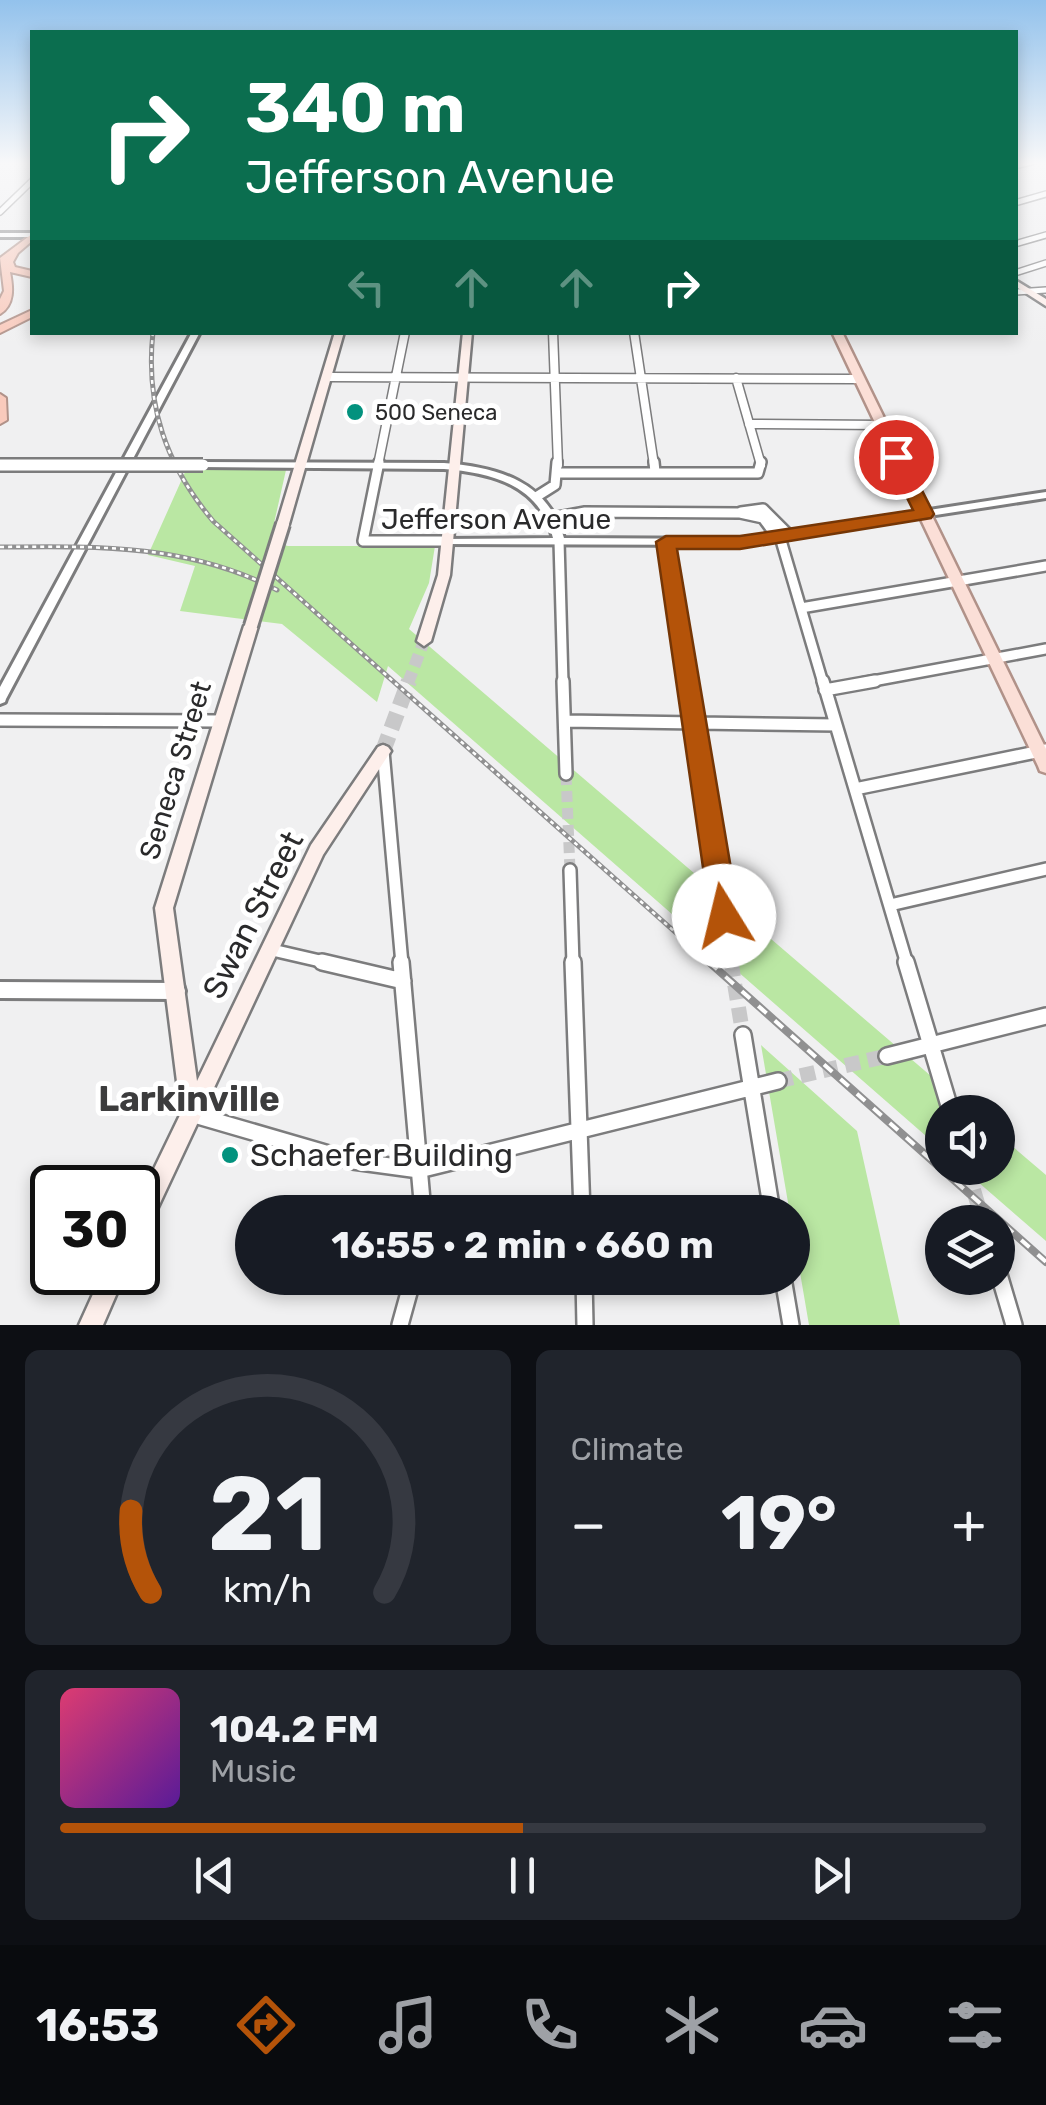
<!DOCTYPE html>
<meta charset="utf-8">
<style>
:root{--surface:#171b24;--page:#20242c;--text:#f1f3f6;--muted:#9ea1a6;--line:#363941;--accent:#b45309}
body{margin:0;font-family:Rubik,sans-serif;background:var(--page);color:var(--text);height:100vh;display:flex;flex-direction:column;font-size:38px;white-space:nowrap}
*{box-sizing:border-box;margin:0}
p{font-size:32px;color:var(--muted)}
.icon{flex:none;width:55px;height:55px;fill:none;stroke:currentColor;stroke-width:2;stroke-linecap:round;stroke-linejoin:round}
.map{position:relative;height:1325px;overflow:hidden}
.details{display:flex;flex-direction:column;gap:25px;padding:25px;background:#0d0f14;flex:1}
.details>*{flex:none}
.guide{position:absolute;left:30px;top:30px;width:988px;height:305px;border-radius:0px;box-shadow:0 5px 15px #0003;background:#0b6e4f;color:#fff;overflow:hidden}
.controls{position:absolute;left:925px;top:1095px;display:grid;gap:20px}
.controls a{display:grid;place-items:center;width:90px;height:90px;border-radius:50%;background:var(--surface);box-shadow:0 5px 15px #0003;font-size:50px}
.speed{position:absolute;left:30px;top:1165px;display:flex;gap:20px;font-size:50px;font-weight:700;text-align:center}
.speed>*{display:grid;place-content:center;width:130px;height:130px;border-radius:50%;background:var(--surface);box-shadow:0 5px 15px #0003;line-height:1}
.speed .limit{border:5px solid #111;border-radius:15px;background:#fff;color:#111}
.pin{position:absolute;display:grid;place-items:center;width:85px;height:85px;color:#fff;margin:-42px;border:5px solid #fff;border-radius:50%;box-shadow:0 2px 10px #0007}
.me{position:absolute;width:110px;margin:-55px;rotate:351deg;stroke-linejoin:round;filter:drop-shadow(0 0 8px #0008)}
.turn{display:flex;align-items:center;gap:35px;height:210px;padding:0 50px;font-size:45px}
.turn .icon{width:130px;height:130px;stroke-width:2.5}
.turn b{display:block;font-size:70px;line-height:85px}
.lanes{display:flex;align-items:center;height:95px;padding:0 50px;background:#0003;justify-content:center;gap:50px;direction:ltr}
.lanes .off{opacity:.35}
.big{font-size:75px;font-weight:700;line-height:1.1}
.details .tile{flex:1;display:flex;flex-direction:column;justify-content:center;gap:15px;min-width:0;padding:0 35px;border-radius:15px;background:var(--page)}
.details .dial{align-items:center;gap:0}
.dial svg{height:260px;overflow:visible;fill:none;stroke:var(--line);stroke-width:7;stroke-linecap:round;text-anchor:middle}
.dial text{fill:var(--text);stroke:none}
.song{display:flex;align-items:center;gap:30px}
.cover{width:120px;height:120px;border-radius:15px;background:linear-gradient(135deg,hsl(340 70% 55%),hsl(270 70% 35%))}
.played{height:10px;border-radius:5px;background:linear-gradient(90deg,var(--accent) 50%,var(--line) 50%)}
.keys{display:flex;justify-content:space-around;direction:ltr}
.heat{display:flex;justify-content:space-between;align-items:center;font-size:55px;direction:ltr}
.details .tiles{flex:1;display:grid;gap:25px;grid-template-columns:1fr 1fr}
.tile:last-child{grid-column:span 2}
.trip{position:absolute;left:235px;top:1195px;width:575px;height:100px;border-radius:50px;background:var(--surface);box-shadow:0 5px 15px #0003;font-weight:700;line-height:100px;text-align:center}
.tab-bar{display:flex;height:160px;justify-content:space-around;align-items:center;background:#090b0e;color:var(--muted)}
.tab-bar .icon{width:70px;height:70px}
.tab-bar .on{color:var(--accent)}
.tab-bar b{font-size:45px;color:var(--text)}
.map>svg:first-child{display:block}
.green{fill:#bae7a3}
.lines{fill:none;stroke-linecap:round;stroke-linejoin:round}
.minor-tunnel-far1{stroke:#c8c8c9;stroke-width:11;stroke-dasharray:11 6;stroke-linecap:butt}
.minor-tunnel{stroke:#c8c8c9;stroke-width:15;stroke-dasharray:15 8;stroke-linecap:butt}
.secondary-tunnel-far1{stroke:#c8c8c9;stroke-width:12;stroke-dasharray:12 6;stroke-linecap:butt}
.secondary-tunnel{stroke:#c8c8c9;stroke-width:16;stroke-dasharray:16 8;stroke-linecap:butt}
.minor-far4-casing{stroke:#7c7c7d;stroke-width:8}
.minor-far3-casing{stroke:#7c7c7d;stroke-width:11}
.minor-far2-casing{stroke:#7c7c7d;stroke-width:14}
.minor-far1-casing{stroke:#7c7c7d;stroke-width:16}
.minor-casing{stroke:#7c7c7d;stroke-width:20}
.tertiary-casing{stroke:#7c7c7d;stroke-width:6}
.secondary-casing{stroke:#7c7c7d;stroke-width:5}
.primary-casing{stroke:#b19289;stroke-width:5}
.motorway-casing{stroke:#b19289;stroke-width:4}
.minor-far4{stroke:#fff;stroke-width:5}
.minor-far3{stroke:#fff;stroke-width:8}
.minor-far2{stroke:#fff;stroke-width:9}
.minor-far1{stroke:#fff;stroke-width:11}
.minor{stroke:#fff;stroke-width:15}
.tertiary{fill:#fff;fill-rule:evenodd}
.secondary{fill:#fdefeb;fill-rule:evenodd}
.primary{fill:#fbdfd7;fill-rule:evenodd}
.motorway{fill:#f9cabc;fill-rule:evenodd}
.rail-far1-casing{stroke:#909091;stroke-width:5}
.rail-casing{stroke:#909091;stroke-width:8}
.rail-far1{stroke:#fff;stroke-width:2.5;stroke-dasharray:4;stroke-linecap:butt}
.rail{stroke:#fff;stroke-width:4;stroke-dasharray:11;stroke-linecap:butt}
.tertiary-bridge-casing{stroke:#7c7c7d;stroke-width:16;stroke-linecap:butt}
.secondary-bridge-casing{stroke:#7c7c7d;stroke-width:18;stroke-linecap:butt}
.tertiary-bridge{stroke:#fff;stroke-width:11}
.secondary-bridge{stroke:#fdefeb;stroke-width:12}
.route{fill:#b45309;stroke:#753606;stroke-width:2.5}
.poi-dot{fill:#03927e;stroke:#fff;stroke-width:4}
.labels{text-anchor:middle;stroke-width:10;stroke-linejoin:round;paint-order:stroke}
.far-poi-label{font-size:22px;fill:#2a2a2b;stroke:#fff;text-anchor:start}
.street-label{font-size:28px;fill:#2a2a2b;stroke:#fff}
.near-street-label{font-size:32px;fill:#2a2a2b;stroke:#fff}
.near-poi-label{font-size:32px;fill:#2a2a2b;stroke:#fff;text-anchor:start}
.near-neighbourhood-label{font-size:35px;font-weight:bold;fill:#3c3c3d;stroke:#fff}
</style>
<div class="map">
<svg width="1046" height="1325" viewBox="0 0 1046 1325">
<rect width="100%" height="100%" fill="#f0f0f1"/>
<!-- green -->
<path class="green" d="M 186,470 L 286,470 L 270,541 L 288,546 L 435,546 L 429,583 L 409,629 L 973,1112 L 942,1112 L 942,1150 L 388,666 L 377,702 L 282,624 L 180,611 L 195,566 L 148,555 Z
M 761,1045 L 857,1131 L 900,1325 L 809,1325 Z
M 998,1134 L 1046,1175 L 1046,1241 L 962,1168 L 998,1168 Z"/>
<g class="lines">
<!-- minor-tunnel-far1 -->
<path class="minor-tunnel-far1" d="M 566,774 L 570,870
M 724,916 L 732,964"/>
<!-- minor-tunnel -->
<path class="minor-tunnel" d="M 731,962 L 743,1035
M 778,1081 L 887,1056
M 967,1168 L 983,1222"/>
<!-- secondary-tunnel-far1 -->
<path class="secondary-tunnel-far1" d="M 408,683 L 424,641"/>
<!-- secondary-tunnel -->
<path class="secondary-tunnel" d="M 383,751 L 409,681"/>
<!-- minor-far4 casing -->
<g class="minor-far4-casing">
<path id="minor-far4" d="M 1015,166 L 1031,162
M 1015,203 L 1046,194
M 0,212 L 32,181
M 1015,244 L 1046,235
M 1015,273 L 1046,263
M 1015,292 L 1046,290"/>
</g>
<!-- minor-far3 casing -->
<g class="minor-far3-casing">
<path id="minor-far3" d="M 553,332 L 558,465
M 634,332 L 654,465
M 328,377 L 859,379
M 736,378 L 761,465
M 749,424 L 881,425
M 378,465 L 405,332"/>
</g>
<!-- minor-far2 casing -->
<g class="minor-far2-casing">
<path id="minor-far2" d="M 379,462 L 363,541 L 447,541
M 654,462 L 655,472
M 558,473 L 758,473 L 761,462
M 536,497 L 555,485 L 557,462
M 741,512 L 763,509 L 789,535
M 552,518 L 585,512 L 740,513 L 763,518 L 777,537
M 780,537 L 823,683
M 559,541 L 563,683
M 666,542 L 688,683
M 801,608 L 1046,566
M 862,683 L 1046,649"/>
</g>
<!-- minor-far1 casing -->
<g class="minor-far1-casing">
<path id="minor-far1" d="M 563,681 L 566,774
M 687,681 L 724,916
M 823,681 L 907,964
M 825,690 L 875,681
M 0,720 L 222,721
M 565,721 L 836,725
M 383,751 L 402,964
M 855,789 L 1046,750
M 570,870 L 573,964
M 890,905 L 1046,869
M 268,949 L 333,964"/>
</g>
<!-- minor casing -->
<g class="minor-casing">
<path id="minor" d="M 322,962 L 403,981
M 401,962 L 423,1212
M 573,962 L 582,1212
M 906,962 L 951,1112
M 743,1035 L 772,1212
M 887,1056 L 1046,1016
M 191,1114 L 353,1161 L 419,1170 L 778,1081
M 998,1271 L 1014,1325
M 584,1278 L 585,1325
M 783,1278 L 791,1325
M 400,1325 L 413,1278"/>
</g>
<!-- tertiary casing -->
<g class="tertiary-casing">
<path id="tertiary" d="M 0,233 L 32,233 L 32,237 L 0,237 Z
M 192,332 L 200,332 L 6,699 L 5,702 L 0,704 L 0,687 Z
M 203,462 L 444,463 C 497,467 548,481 564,538 L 741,539 L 1046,492 L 1046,498 L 741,545 L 447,544 L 443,543 L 442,541 L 443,539 L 553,538 C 539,485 493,473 444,469 L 199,467 L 199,463 Z
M 0,982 L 177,983 L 183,985 L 185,991 L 183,997 L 177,999 L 0,998 Z"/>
</g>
<!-- secondary casing -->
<g class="secondary-casing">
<path id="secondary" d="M 1015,280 L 1046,299 L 1046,306 L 1015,286 Z
M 335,332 L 344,332 L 289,524 L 287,527 L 279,527 L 277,524 Z
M 463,332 L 472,332 L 450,575 L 431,641 L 424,646 L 417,641 L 438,575 Z
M 251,621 L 258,626 L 173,908 L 197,1081 L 311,845 L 378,747 L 383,745 L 388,747 L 391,751 L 323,855 L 146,1233 L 138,1236 L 138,1202 L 181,1113 L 155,908 L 244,626 Z
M 103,1272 L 126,1272 L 103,1325 L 79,1325 Z"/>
</g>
<!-- primary casing -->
<g class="primary-casing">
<path id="primary" d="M 832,332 L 842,332 L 1046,749 L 1046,773 L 1040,771 L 1038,766 Z"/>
</g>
<!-- motorway casing -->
<g class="motorway-casing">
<path id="motorway" d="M 32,234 L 32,241 L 18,253 L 13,262 L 15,267 L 32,271 L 32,277 L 10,272 C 13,287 15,305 0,314 L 0,299 L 4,291 L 0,258 Z
M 32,310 L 32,317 L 0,333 L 0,325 Z
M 0,394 L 6,398 L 7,420 L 0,424 Z"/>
</g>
<!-- minor-far4 -->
<use href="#minor-far4" class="minor-far4"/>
<!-- minor-far3 -->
<use href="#minor-far3" class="minor-far3"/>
<!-- minor-far2 -->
<use href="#minor-far2" class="minor-far2"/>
<!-- minor-far1 -->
<use href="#minor-far1" class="minor-far1"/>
<!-- minor -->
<use href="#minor" class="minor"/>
<!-- tertiary -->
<use href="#tertiary" class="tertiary"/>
<!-- secondary -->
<use href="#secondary" class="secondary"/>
<!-- primary -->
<use href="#primary" class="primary"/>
<!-- motorway -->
<use href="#motorway" class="motorway"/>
<!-- rail-far1 casing -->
<g class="rail-far1-casing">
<path id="rail-far1" d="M 153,332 C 145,405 166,465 213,521 L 711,964
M 0,547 C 97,546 189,544 277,590"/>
</g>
<!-- rail casing -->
<g class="rail-casing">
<path id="rail" d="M 709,962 L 1046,1262"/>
</g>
<!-- rail-far1 -->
<use href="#rail-far1" class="rail-far1"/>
<!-- rail -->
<use href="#rail" class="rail"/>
<!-- tertiary-bridge casing -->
<g class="tertiary-bridge-casing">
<path id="tertiary-bridge" d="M 0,465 L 203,465"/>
</g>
<!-- secondary-bridge casing -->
<g class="secondary-bridge-casing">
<path id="secondary-bridge" d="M 251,626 L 283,524"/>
</g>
<!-- tertiary-bridge -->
<use href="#tertiary-bridge" class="tertiary-bridge"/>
<!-- secondary-bridge -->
<use href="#secondary-bridge" class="secondary-bridge"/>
</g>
<!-- sky -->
<linearGradient id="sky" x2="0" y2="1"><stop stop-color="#93c2ec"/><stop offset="0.47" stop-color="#f8f8f9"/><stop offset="1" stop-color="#f8f8f9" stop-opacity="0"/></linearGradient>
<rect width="1046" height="347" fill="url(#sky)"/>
<!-- route -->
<path class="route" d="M 896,451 L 905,457 L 934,514 L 931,518 L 740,549 L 677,549 L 739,916 L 734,925 L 724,929 L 714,925 L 710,916 L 656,542 L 666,536 L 740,536 L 913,510 L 887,457 Z"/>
<!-- markers -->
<g class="poi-dot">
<circle cx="355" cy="412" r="10"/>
<circle cx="230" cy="1155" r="10"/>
</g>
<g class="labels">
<!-- far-poi labels -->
<g class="far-poi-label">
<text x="375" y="420">500 Seneca</text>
</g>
<!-- street labels -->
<g class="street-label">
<text x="496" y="529">Jefferson Avenue</text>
<text transform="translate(175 770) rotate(-73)" y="10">Seneca Street</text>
</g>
<!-- near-street labels -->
<g class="near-street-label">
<text transform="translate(253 915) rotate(-63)" y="11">Swan Street</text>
</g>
<!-- near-poi labels -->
<g class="near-poi-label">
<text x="250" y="1166">Schaefer Building</text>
</g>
<!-- near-neighbourhood labels -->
<g class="near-neighbourhood-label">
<text x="189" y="1111">Larkinville</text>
</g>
</g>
</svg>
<div class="controls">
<a><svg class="icon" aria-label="sound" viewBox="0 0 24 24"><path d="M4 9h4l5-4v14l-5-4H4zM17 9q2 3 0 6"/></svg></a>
<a><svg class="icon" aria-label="layers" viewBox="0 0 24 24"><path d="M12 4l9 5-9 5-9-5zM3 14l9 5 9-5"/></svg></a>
</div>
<div class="speed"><div class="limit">30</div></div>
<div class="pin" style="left:896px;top:457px;background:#d93025"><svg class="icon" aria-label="arrive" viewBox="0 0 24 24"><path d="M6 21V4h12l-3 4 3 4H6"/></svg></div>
<svg class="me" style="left:724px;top:916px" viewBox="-20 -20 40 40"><circle r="19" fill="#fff"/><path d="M0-13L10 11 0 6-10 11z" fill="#b45309"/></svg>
<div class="trip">16:55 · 2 min · 660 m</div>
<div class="guide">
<div class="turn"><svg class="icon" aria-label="right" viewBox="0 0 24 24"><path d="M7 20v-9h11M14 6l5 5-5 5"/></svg><div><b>340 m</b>Jefferson Avenue</div></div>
<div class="lanes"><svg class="icon off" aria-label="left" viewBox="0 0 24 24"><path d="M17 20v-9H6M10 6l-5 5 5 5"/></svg><svg class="icon off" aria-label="ahead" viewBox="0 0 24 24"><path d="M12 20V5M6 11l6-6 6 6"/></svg><svg class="icon off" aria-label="ahead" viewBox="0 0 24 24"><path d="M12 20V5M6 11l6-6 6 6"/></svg><svg class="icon" aria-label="right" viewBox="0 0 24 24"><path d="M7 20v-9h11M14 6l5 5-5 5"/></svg></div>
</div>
</div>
<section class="details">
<div class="tiles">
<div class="tile dial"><svg viewBox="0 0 100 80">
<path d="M14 69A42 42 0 1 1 86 69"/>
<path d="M14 69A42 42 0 0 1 8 44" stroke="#b45309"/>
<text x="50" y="56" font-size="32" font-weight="700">21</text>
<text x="50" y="72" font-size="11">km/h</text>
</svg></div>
<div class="tile"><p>Climate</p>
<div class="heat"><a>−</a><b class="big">19°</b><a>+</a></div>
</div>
<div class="tile">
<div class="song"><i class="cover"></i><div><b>104.2 FM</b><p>Music</p></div></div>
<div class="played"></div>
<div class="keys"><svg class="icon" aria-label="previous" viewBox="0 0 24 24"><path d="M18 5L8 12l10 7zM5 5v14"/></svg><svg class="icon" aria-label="pause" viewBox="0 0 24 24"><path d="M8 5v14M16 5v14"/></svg><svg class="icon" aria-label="next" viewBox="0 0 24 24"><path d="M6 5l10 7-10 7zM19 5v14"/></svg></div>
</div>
</div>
</section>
<nav class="tab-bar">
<b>16:53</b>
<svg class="icon on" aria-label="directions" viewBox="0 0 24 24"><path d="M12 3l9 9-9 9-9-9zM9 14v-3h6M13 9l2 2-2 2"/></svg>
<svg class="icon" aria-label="music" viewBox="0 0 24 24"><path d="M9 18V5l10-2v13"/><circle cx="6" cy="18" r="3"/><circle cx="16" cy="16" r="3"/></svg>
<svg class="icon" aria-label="phone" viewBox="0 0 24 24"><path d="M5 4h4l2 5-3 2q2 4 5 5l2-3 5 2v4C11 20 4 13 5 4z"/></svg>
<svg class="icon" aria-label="climate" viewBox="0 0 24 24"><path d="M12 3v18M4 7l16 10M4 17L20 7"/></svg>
<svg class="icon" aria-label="car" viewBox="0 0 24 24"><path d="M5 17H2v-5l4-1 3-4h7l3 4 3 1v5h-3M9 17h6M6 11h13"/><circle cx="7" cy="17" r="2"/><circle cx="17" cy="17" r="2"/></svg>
<svg class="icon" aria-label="filters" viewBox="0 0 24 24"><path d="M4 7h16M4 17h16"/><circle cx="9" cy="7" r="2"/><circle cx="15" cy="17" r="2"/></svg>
</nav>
